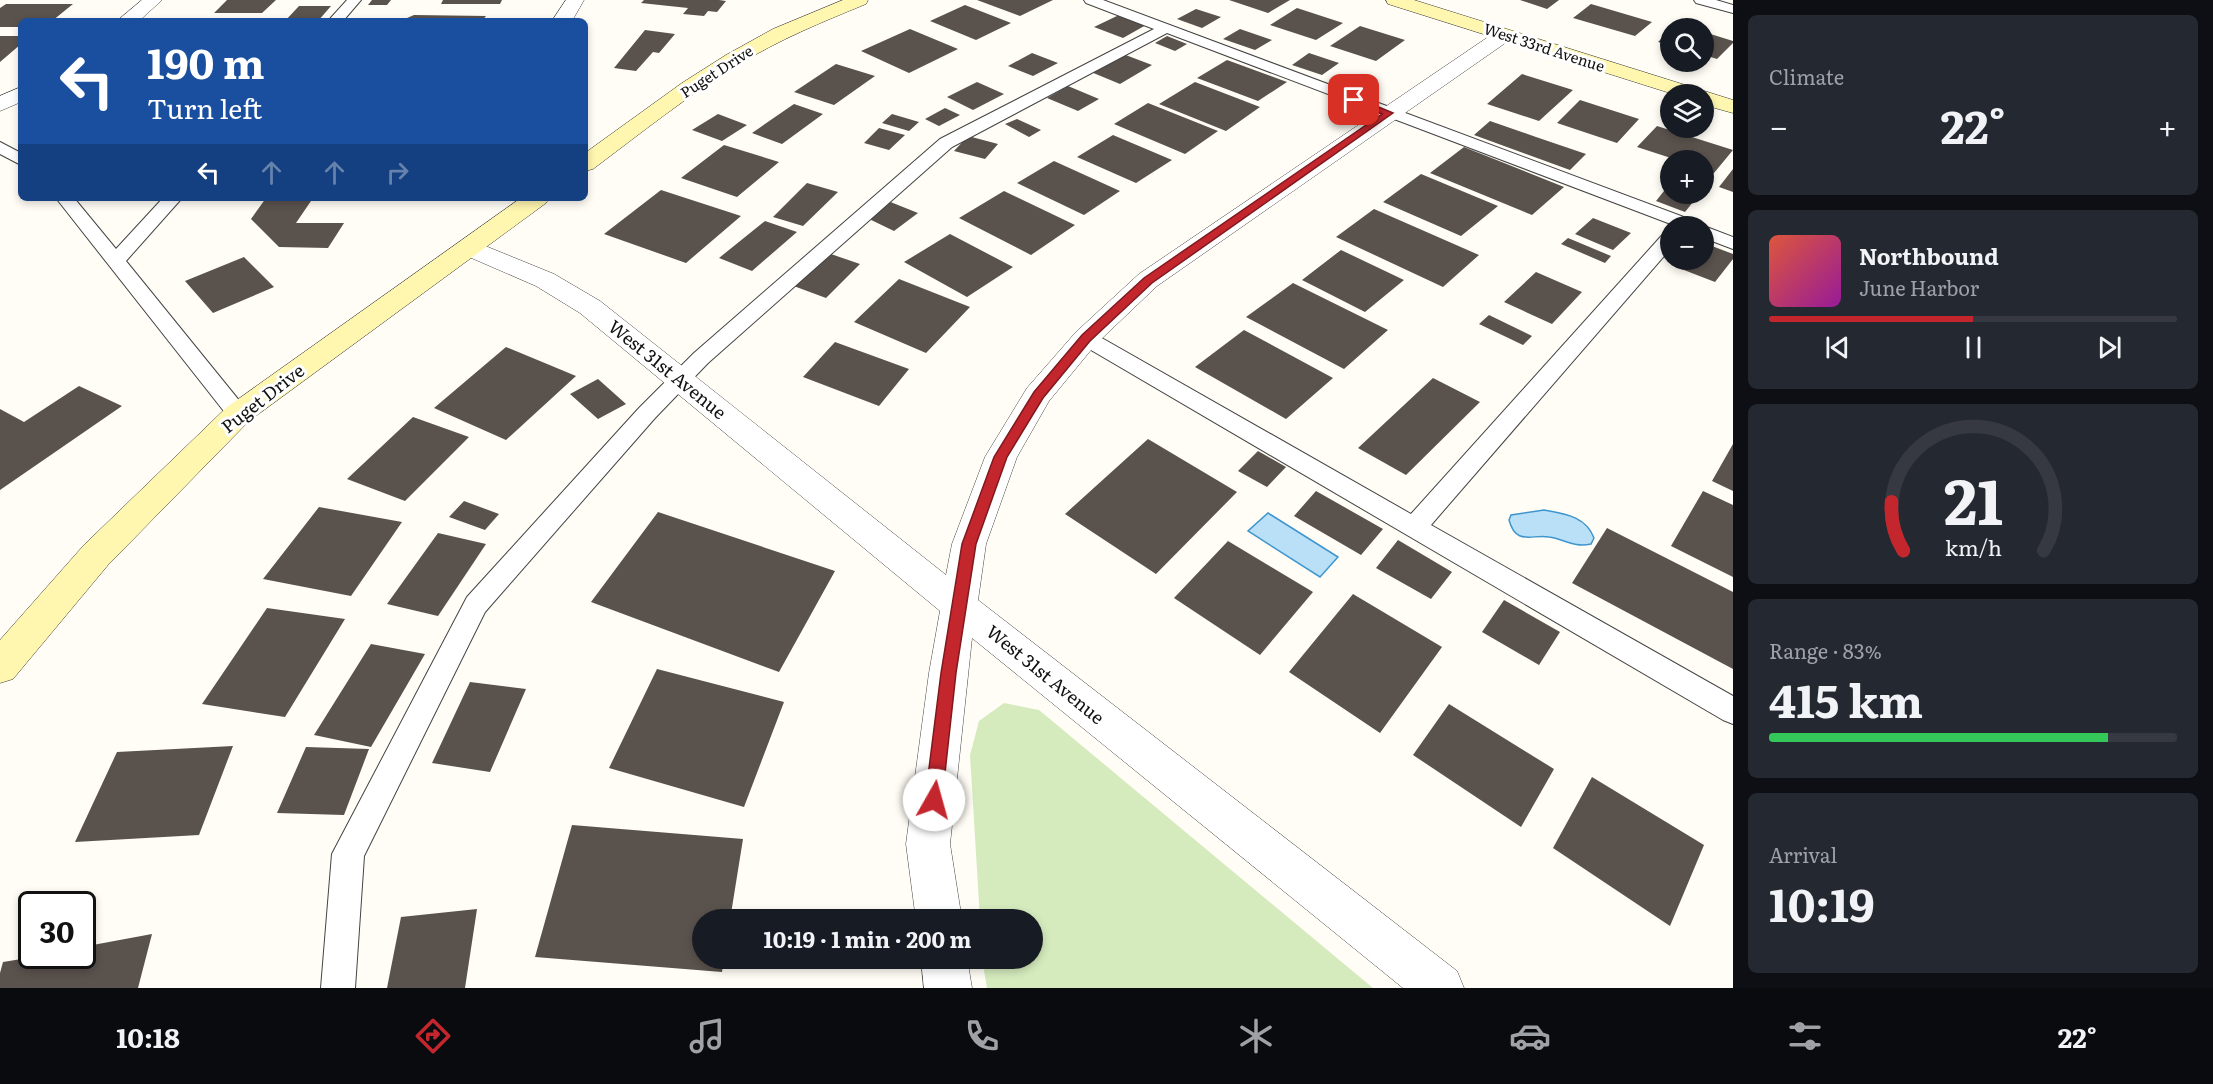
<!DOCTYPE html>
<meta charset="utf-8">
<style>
:root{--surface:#171b24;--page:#242831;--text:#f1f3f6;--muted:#9ea1a6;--line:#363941;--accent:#c4262e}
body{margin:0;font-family:Literata,serif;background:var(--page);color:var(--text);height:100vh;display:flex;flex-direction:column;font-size:22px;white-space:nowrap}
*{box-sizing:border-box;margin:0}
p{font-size:20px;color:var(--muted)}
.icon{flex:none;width:33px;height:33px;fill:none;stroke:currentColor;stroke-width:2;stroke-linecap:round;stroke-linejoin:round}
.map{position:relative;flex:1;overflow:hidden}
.drawer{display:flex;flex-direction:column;gap:15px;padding:15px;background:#0d0f14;width:480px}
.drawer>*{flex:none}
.hud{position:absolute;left:18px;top:18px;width:570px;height:183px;border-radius:9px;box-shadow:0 3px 9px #0003;background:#1a4fa0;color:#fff;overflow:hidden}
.tools{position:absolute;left:1660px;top:18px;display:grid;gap:12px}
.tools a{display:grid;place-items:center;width:54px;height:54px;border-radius:50%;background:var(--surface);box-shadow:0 3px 9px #0003;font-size:30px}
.speed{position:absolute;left:18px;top:891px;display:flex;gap:12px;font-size:30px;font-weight:700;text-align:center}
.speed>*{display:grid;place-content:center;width:78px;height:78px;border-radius:50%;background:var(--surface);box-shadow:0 3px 9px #0003;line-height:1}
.speed .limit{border:3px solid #111;border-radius:9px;background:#fff;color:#111}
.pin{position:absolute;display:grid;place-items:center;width:51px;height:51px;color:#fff;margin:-26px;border-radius:12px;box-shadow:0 3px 9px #0006}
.me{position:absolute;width:66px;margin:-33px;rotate:7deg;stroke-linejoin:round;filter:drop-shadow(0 0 4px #0008)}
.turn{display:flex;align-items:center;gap:21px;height:126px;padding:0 30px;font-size:27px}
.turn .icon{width:78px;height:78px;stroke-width:2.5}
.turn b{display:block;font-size:42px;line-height:51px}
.lanes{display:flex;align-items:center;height:57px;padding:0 30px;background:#0003;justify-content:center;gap:30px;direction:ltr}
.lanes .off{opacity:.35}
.big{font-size:45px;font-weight:700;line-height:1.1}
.drawer .widget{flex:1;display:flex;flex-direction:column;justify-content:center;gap:9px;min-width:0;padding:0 21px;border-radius:9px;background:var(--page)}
.drawer .dial{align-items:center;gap:0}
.dial svg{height:156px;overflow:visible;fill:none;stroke:var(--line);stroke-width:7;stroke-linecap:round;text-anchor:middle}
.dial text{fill:var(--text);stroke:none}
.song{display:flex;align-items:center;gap:18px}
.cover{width:72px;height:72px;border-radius:9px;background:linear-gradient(135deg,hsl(10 70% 55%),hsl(300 70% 35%))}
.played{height:6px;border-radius:3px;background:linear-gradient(90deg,var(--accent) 50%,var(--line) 50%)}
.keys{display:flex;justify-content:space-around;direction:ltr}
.heat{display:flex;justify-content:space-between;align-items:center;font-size:33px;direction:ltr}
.charge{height:9px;border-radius:4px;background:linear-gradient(90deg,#34c759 83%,var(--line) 0)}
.trip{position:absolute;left:692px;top:909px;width:351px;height:60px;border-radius:30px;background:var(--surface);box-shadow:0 3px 9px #0003;font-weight:700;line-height:60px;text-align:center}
.tabs{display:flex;height:96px;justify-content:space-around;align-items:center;background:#090b0e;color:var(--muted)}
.tabs .icon{width:42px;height:42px}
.tabs .active{color:var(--accent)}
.tabs b{font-size:27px;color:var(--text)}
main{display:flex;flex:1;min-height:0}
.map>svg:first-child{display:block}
.green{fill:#d5ebbd}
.water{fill:#b9e0f7;stroke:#3f96cf;stroke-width:1.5}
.building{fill:#5a524d}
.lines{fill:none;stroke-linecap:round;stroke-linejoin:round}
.lane-casing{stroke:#444;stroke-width:2}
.street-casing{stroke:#444;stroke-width:1}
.secondary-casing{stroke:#333;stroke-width:1}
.lane{fill:#fff;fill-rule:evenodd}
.street{fill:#fff;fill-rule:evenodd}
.secondary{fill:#fff6b0;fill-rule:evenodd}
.route{fill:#c4262e;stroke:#7f191e;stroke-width:1.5}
.labels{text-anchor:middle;stroke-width:6;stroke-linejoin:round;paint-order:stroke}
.far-street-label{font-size:15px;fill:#111;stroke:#fff}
.street-label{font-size:18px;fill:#111;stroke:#fff}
</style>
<main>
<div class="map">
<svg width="1733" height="988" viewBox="0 0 1733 988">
<rect width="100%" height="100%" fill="#fffdf5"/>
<!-- green -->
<path class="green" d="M 1004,703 L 1039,710 L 1373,988 L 987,988 L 982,959 L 1032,958 L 1032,920 L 980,919 L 970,755 L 979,721 Z"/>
<!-- water -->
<path class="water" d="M 1544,510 C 1564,514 1586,516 1594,538 L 1591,544 C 1574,548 1564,539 1549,537 C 1532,534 1516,546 1509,520 L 1511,515 Z
M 1268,513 L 1338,557 L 1320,577 L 1248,531 Z"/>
<!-- building -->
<path class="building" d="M 227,0 L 276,0 L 262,13 L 214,13 Z
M 372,0 L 391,0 L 387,5 L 368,5 Z
M 443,0 L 502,0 L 500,4 L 441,4 Z
M 644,0 L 719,0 L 726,1 L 717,12 L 708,11 L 704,16 L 683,14 L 688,8 L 641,3 Z
M 977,0 L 1053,0 L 1020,16 Z
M 1229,0 L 1290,0 L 1268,13 Z
M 1520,0 L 1559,0 L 1547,9 Z
M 6,4 L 73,4 L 52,21 L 21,21 L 21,27 L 0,27 L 0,8 Z
M 1591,4 L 1652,22 L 1635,36 L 1573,18 Z
M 965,5 L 1011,23 L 976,40 L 930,21 Z
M 299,6 L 331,6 L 318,21 L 285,21 Z
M 1297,8 L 1343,23 L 1316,40 L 1270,25 Z
M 1196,9 L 1221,17 L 1202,28 L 1177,19 Z
M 414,15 L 486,16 L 482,21 L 400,21 Z
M 1119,15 L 1146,25 L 1123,38 L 1094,27 Z
M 1360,26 L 1405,40 L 1376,61 L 1330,46 Z
M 910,29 L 958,49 L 909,73 L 861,51 Z
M 1240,29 L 1272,40 L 1255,50 L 1223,39 Z
M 1671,29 L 1671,46 L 1658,42 Z
M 645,30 L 675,34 L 659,53 L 653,52 L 636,71 L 614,68 Z
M 1704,32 L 1733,41 L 1733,43 L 1717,59 L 1704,55 Z
M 0,36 L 21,36 L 21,44 L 0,62 Z
M 1167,36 L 1187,44 L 1175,51 L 1155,43 Z
M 1032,53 L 1058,63 L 1033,76 L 1008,66 Z
M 1309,53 L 1339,63 L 1322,75 L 1292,65 Z
M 1123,54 L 1152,65 L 1120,84 L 1091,72 Z
M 1227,60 L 1287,82 L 1258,101 L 1197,78 Z
M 836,64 L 875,76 L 834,105 L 794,92 Z
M 1522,74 L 1573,90 L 1539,121 L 1487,104 Z
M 977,82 L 1004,94 L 973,110 L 947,97 Z
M 1195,82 L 1260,107 L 1226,131 L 1159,104 Z
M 1068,86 L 1099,99 L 1078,111 L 1047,98 Z
M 1580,100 L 1639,119 L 1617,143 L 1557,123 Z
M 1148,103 L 1218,131 L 1185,154 L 1114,124 Z
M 794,104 L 823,114 L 782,144 L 752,133 Z
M 945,108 L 960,115 L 939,126 L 925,119 Z
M 718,114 L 747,125 L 722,141 L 692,130 Z
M 892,114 L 919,122 L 909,131 L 882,123 Z
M 1017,119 L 1041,130 L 1029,137 L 1005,124 Z
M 1490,121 L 1536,137 L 1586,154 L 1570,170 L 1474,135 Z
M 1657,126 L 1733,150 L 1714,173 L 1704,170 L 1704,160 L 1677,160 L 1637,147 Z
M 879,128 L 905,135 L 889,150 L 864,143 Z
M 1113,135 L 1172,160 L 1136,183 L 1077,157 Z
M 968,136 L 998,144 L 985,159 L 954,151 Z
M 724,145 L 779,162 L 737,197 L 681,178 Z
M 1464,147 L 1564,187 L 1532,215 L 1430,173 Z
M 1054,161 L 1120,191 L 1084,215 L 1017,183 Z
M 1733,169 L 1733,192 L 1719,187 Z
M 1421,174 L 1498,206 L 1461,236 L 1383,202 Z
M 807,183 L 838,192 L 803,226 L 773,217 Z
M 661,190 L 741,216 L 686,263 L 604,234 Z
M 1004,191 L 1075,225 L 1031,255 L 959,218 Z
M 1664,191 L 1693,202 L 1685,212 L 1656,201 Z
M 266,198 L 313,198 L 296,223 L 344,223 L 328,248 L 279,247 L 251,219 Z
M 888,201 L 918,213 L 894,231 L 865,217 Z
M 1374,209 L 1479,255 L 1443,287 L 1336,237 Z
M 1593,218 L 1631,233 L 1613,250 L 1575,234 Z
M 765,221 L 797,232 L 752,271 L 719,258 Z
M 950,234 L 1013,267 L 967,297 L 904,262 Z
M 1568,238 L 1611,256 L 1605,263 L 1561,244 Z
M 1704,243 L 1733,254 L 1733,259 L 1715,282 L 1671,265 L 1676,260 L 1704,260 Z
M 1341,250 L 1404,280 L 1365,312 L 1302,280 Z
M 825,252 L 860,264 L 826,298 L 791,285 Z
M 244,257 L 274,287 L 213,313 L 185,281 Z
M 1536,272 L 1582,292 L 1552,324 L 1504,302 Z
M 899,279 L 970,307 L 926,353 L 854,322 Z
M 1293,283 L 1388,330 L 1344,369 L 1246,317 Z
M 1489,315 L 1532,336 L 1523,345 L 1479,324 Z
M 1244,330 L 1333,378 L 1286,419 L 1195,367 Z
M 835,342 L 909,369 L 879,406 L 803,377 Z
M 506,347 L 576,376 L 506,440 L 434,408 Z
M 1433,378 L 1480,402 L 1406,475 L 1358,448 Z
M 598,379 L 626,404 L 598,419 L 570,394 Z
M 79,386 L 122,406 L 0,490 L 0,409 L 24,422 Z
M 413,417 L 469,437 L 405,501 L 347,479 Z
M 1148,439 L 1237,492 L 1156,574 L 1065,514 Z
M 1733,444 L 1733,491 L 1712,481 Z
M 1258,451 L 1286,467 L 1267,487 L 1238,471 Z
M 1316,491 L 1383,529 L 1361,555 L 1294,516 Z
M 1703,491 L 1733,505 L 1733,577 L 1671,546 Z
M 464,501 L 499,514 L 485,530 L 449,517 Z
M 319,507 L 402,522 L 351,596 L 263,579 Z
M 658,512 L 835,571 L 779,672 L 591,602 Z
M 1607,528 L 1733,592 L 1733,669 L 1572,583 Z
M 438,533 L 486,544 L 438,616 L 387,604 Z
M 1398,540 L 1452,572 L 1431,599 L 1376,568 Z
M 1228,541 L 1313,592 L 1260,655 L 1174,598 Z
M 1353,594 L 1442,647 L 1380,733 L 1289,672 Z
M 1504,600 L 1560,632 L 1539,665 L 1482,632 Z
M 267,608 L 345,619 L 285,717 L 202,704 Z
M 371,644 L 425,654 L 371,747 L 314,735 Z
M 657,669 L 784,702 L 744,807 L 609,768 Z
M 470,682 L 526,689 L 490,772 L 432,763 Z
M 1449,704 L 1554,769 L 1521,827 L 1413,755 Z
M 233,746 L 199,835 L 75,842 L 117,752 Z
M 306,747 L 369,749 L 344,815 L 277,813 Z
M 1592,777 L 1704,845 L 1670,926 L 1553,848 Z
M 572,825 L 743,839 L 730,920 L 702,920 L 702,958 L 724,958 L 722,972 L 535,957 Z
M 477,909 L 465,988 L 387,988 L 401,917 Z
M 152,934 L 138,988 L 0,988 L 0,973 L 3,962 L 40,956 L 82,956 L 82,947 Z"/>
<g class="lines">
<!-- lane casing -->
<g class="lane-casing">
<path id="lane" d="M 347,0 L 361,0 L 343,21 L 328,21 Z
M 1084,0 L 1103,0 L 1697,222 L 1700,226 L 1676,226 L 1167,33 L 952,147 L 708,363 L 655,418 L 485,612 L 364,856 L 355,988 L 321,988 L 332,854 L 467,597 L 639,408 L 694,353 L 940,139 L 1154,29 L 1086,3 Z
M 1694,0 L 1716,0 L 1733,5 L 1733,13 L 1696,3 Z
M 0,142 L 21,153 L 21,165 L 0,154 Z
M 56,198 L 74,198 L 116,249 L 163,198 L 182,198 L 126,261 L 246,409 L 249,414 L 246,419 L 238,422 L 230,419 Z
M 1704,226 L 1733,237 L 1733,249 L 1704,238 Z
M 1671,231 L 1671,248 L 1431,525 L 1733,696 L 1733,724 L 1723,720 L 1079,343 L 1076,338 L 1079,333 L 1086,331 L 1093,333 L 1411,514 L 1664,233 Z"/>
</g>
<!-- street casing -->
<g class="street-casing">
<path id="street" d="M 142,0 L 162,0 L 139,21 L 117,21 Z
M 566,0 L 584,0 L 572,21 L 552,21 Z
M 1504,29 L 1511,31 L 1514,35 L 1511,39 L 1157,286 L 1096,344 L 1049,401 L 1017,457 L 986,544 L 978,600 L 1457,971 L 1464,988 L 1403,988 L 972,638 L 950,844 L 962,920 L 916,920 L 906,844 L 929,673 L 940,611 L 580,313 L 536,286 L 460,253 L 456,248 L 460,243 L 469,240 L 478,243 L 554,274 L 600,301 L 946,575 L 952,544 L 985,457 L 1027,388 L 1076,332 L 1139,274 L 1497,31 Z
M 21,87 L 21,102 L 0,111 L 0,96 Z
M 921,958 L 967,958 L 972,988 L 924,988 Z"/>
</g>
<!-- secondary casing -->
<g class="secondary-casing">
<path id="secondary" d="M 843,0 L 868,0 L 866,4 C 822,22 778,40 738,65 C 687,96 641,133 593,169 L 585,171 L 585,153 L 682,83 L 726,55 L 773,29 Z
M 1386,0 L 1414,0 L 1733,100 L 1733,113 L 1704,105 L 1704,94 L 1673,94 L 1388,4 Z
M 521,198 L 549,198 L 546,203 L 249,421 L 108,565 L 13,679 L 0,683 L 0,640 L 84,545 L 227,407 Z"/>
</g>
<!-- lane -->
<use href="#lane" class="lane"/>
<!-- street -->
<use href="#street" class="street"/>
<!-- secondary -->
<use href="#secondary" class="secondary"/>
</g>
<!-- route -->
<path class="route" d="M 1351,98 L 1357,98 L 1393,113 L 1152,283 L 1090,341 L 1043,398 L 1007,457 L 976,544 L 956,673 L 942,800 L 940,806 L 934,808 L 928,806 L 925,800 L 941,673 L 962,544 L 994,457 L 1034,392 L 1082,335 L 1144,278 L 1382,114 L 1351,102 Z"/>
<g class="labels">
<!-- far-street labels -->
<g class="far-street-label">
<text transform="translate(1544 48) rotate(18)" y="5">West 33rd Avenue</text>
<text transform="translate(717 72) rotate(-33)" y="5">Puget Drive</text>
</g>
<!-- street labels -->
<g class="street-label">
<text transform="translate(667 370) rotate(39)" y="6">West 31st Avenue</text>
<text transform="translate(263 399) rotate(-38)" y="6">Puget Drive</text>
<text transform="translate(1045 675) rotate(39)" y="6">West 31st Avenue</text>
</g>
</g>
</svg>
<div class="tools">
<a><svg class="icon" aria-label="search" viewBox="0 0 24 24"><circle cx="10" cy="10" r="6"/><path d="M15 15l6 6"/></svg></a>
<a><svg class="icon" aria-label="layers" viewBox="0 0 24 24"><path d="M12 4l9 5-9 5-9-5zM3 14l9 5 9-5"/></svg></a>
<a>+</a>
<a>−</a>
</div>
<div class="speed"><div class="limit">30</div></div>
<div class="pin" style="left:1354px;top:100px;background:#d93025"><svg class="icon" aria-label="arrive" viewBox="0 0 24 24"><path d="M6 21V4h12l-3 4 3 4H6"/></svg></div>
<svg class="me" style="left:934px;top:800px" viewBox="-20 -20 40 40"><circle r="19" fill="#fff"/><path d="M0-13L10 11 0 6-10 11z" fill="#c4262e"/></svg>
<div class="trip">10:19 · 1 min · 200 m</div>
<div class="hud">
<div class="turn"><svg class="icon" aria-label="left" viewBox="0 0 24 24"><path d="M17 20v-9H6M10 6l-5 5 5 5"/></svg><div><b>190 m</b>Turn left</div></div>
<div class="lanes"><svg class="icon" aria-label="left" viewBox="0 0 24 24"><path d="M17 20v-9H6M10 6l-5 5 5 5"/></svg><svg class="icon off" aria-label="ahead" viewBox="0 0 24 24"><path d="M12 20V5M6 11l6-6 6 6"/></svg><svg class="icon off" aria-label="ahead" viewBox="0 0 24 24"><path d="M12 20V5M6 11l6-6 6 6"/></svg><svg class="icon off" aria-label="right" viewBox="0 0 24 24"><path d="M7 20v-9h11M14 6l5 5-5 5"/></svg></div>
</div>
</div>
<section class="drawer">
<div class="widget"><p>Climate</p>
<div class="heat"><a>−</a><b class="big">22°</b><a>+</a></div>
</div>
<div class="widget">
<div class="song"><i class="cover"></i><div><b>Northbound</b><p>June Harbor</p></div></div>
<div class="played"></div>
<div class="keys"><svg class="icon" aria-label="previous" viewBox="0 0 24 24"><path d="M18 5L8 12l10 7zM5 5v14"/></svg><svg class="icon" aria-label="pause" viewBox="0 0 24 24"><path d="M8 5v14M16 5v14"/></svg><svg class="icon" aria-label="next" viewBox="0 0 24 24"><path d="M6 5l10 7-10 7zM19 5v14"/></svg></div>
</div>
<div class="widget dial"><svg viewBox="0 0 100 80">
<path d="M14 69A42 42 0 1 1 86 69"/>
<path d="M14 69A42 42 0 0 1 8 44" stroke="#c4262e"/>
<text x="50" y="56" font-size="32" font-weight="700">21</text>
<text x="50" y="72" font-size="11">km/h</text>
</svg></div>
<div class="widget"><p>Range · 83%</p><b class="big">415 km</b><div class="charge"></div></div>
<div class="widget"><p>Arrival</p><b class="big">10:19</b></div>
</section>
</main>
<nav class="tabs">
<b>10:18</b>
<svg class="icon active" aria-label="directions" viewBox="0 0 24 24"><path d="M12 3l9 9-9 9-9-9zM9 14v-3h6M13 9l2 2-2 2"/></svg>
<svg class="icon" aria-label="music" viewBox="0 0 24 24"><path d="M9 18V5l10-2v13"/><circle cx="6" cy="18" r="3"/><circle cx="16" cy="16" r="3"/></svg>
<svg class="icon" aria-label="phone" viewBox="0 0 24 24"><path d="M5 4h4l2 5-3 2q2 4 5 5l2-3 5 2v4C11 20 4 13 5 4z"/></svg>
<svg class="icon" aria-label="climate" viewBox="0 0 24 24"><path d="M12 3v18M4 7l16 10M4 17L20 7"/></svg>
<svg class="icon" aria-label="car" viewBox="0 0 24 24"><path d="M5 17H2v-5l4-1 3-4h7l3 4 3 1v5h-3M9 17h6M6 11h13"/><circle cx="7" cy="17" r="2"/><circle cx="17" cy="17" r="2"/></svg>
<svg class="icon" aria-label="filters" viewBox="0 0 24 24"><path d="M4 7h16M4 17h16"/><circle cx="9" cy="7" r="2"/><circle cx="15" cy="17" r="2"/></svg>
<b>22°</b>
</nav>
